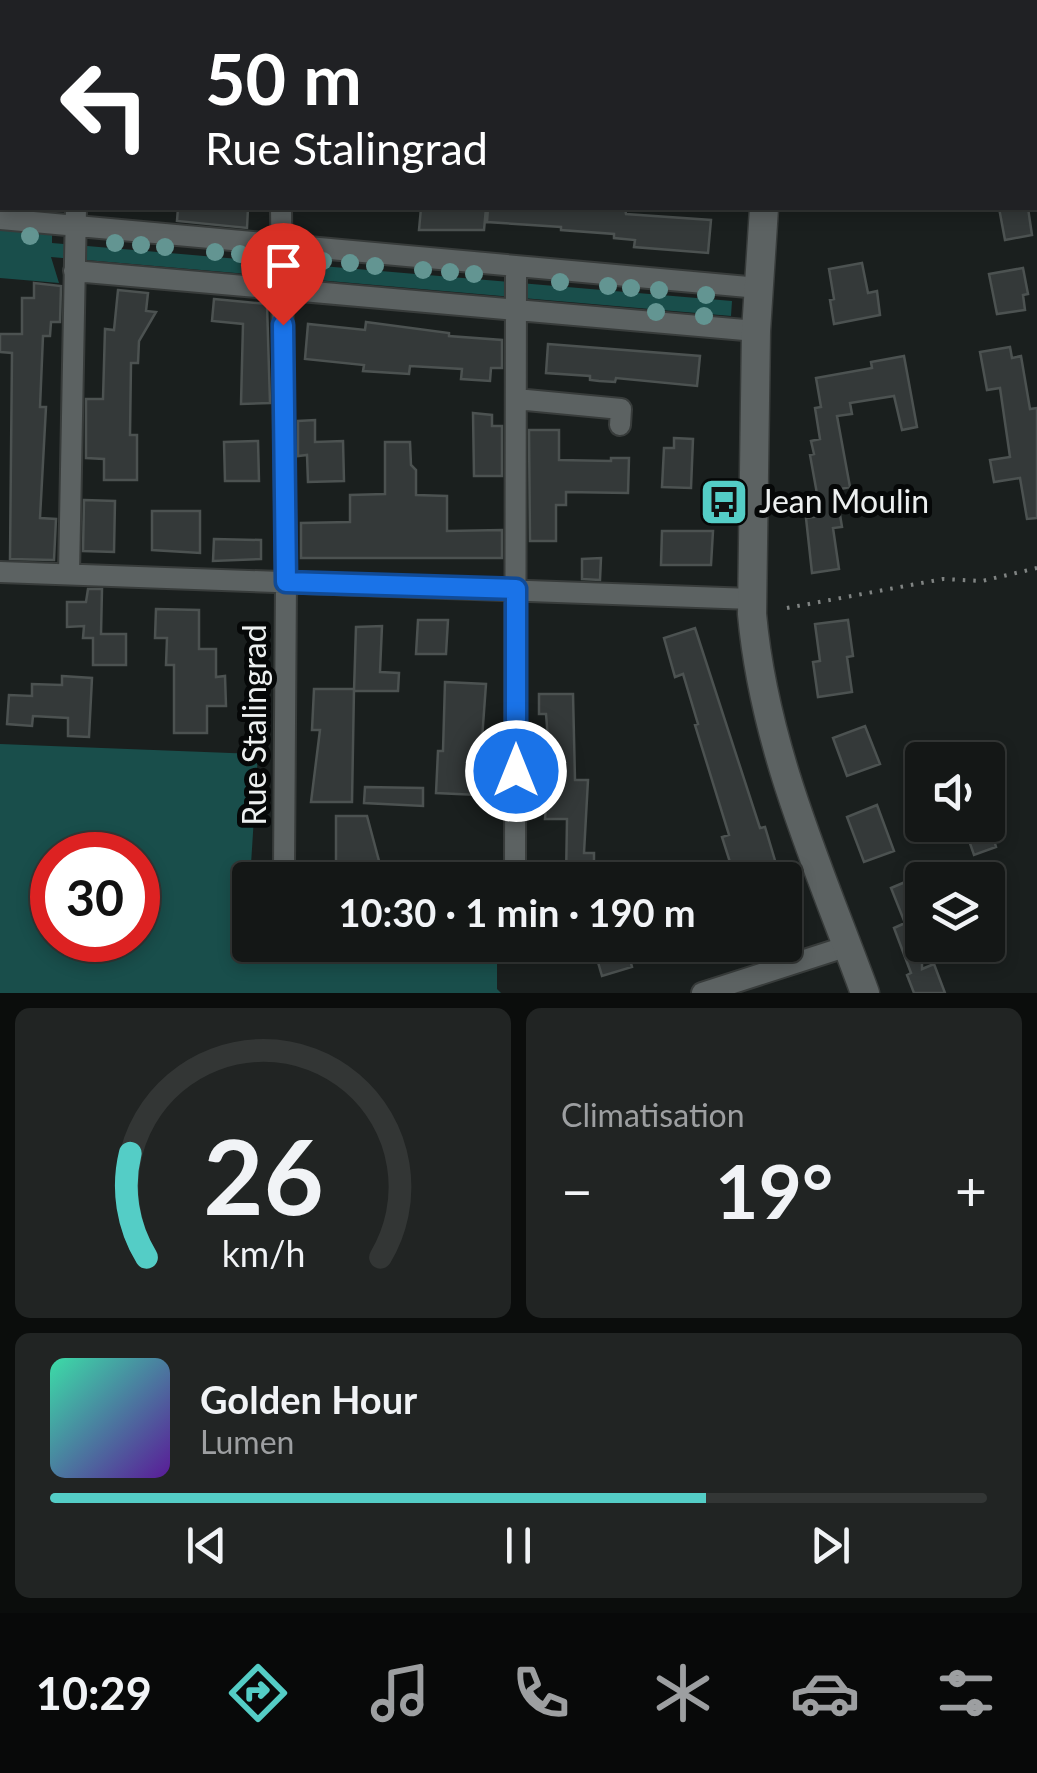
<!DOCTYPE html>
<html lang="fr">
<meta charset="utf-8">
<style>
:root{--surface:#141716;--page:#212423;--text:#f1f3f6;--muted:#9d9fa1;--line:#333635;--accent:#54cdc6}
body{margin:0;font-family:Lato,sans-serif;background:var(--page);color:var(--text);height:100vh;display:flex;flex-direction:column;font-size:38px;white-space:nowrap}
*{box-sizing:border-box;margin:0}
p{font-size:32px;color:var(--muted)}
.icon{flex:none;width:55px;height:55px;fill:none;stroke:currentColor;stroke-width:2;stroke-linecap:round;stroke-linejoin:round}
.map{position:relative;height:993px;overflow:hidden}
.sheet{display:flex;flex-direction:column;gap:15px;padding:15px;background:#0b0d0c;flex:1}
.sheet>*{flex:none}
.banner{position:absolute;left:0px;top:0px;width:1038px;height:210px;box-shadow:0 5px 15px #0003,0 0 0 2px var(--line);background:#202124;color:#fff;overflow:hidden}
.fabs{position:absolute;left:905px;top:742px;display:grid;gap:20px}
.fabs a{display:grid;place-items:center;width:100px;height:100px;border-radius:10px;background:var(--surface);box-shadow:0 5px 15px #0003,0 0 0 2px var(--line);font-size:50px}
.speed{position:absolute;left:30px;top:832px;display:flex;gap:20px;font-size:50px;font-weight:700;text-align:center}
.speed>*{display:grid;place-content:center;width:130px;height:130px;border-radius:50%;background:var(--surface);box-shadow:0 5px 15px #0003,0 0 0 2px var(--line);line-height:1}
.speed .limit{border:15px solid #d22;background:#fff;color:#111}
.pin{position:absolute;display:grid;place-items:center;width:85px;height:85px;color:#fff;margin:-102px -42px;border-radius:50% 50% 50% 0;rotate:-45deg;box-shadow:0 0 10px #0007}
.pin .icon{rotate:45deg}
.me{position:absolute;width:110px;margin:-55px;rotate:0deg;stroke-linejoin:round;filter:drop-shadow(0 0 8px #0008)}
.turn{display:flex;align-items:center;gap:35px;height:210px;padding:0 40px;font-size:45px}
.turn .icon{width:130px;height:130px;stroke-width:2.5}
.turn b{display:block;font-size:70px;line-height:85px}
.big{font-size:75px;font-weight:700;line-height:1.1}
.sheet .card{flex:1;display:flex;flex-direction:column;justify-content:center;gap:15px;min-width:0;padding:0 35px;border-radius:15px;background:var(--page)}
.sheet .dial{align-items:center;gap:0}
.dial svg{height:260px;overflow:visible;fill:none;stroke:var(--line);stroke-width:7;stroke-linecap:round;text-anchor:middle}
.dial text{fill:var(--text);stroke:none}
.song{display:flex;align-items:center;gap:30px}
.cover{width:120px;height:120px;border-radius:15px;background:linear-gradient(135deg,hsl(160 70% 55%),hsl(270 70% 35%))}
.played{height:10px;border-radius:5px;background:linear-gradient(90deg,var(--accent) 70%,var(--line) 70%)}
.keys{display:flex;justify-content:space-around;direction:ltr}
.heat{display:flex;justify-content:space-between;align-items:center;font-size:55px;direction:ltr}
.sheet .tiles{flex:1;display:grid;gap:15px;grid-template-columns:1fr 1fr}
.card:last-child{grid-column:span 2}
.trip{position:absolute;left:232px;top:862px;width:570px;height:100px;border-radius:10px;background:var(--surface);box-shadow:0 5px 15px #0003,0 0 0 2px var(--line);font-weight:700;line-height:100px;text-align:center}
.menu{display:flex;height:160px;justify-content:space-around;align-items:center;background:#080909;color:var(--muted)}
.menu .icon{width:70px;height:70px}
.menu .current{color:var(--accent)}
.menu b{font-size:45px;color:var(--text)}
.map>svg:first-child{display:block}
.green{fill:#194e4b;fill-rule:evenodd}
.building{fill:#343939;stroke:#4c5251;stroke-width:2.5}
.lines{fill:none;stroke-linecap:round;stroke-linejoin:round}
.street-casing{stroke:#383c3b;stroke-width:24}
.secondary-casing{stroke:#383c3b;stroke-width:31}
.path{stroke:#808483;stroke-width:4;stroke-dasharray:2.5 8;stroke-linecap:butt}
.street{stroke:#5c6262;stroke-width:20}
.secondary{stroke:#5c6262;stroke-width:28}
.tree{fill:#639592}
.route-casing{stroke:#114b97;stroke-width:25}
.route{stroke:#1a73e8;stroke-width:18}
.labels{text-anchor:middle;stroke-width:10;stroke-linejoin:round;paint-order:stroke}
.poi-label{font-size:32px;fill:#edf0f0;stroke:#060808;text-anchor:start}
.street-label{font-size:32px;fill:#edf0f0;stroke:#060808}
</style>
<div class="map">
<svg width="1037" height="993" viewBox="0 0 1037 993">
<rect width="100%" height="100%" fill="#1a1f1e"/>
<!-- green -->
<path class="green" d="M 0,228 L 52,233 L 52,243 L 732,301 L 731,316 L 51,257 L 59,283 L 0,278 Z
M 0,744 L 258,754 L 250,880 L 250,945 L 470,945 L 497,953 L 497,989 L 501,993 L 0,993 ZM 52,855 L 138,855 L 138,940 L 52,940 Z"/>
<!-- building -->
<path class="building" d="M 178,208 L 248,208 L 247,228 L 177,221 Z
M 421,208 L 486,208 L 484,230 L 419,230 Z
M 488,208 L 625,208 L 626,214 L 711,220 L 708,253 L 634,247 L 635,240 L 614,238 L 614,234 L 561,230 L 561,227 L 487,222 Z
M 999,208 L 1028,208 L 1032,235 L 1005,240 Z
M 862,263 L 868,293 L 877,291 L 880,315 L 834,324 L 830,300 L 834,299 L 829,269 Z
M 1023,268 L 1028,294 L 1023,295 L 1025,310 L 997,314 L 989,274 Z
M 34,283 L 61,286 L 60,322 L 51,322 L 50,336 L 43,336 L 40,407 L 46,407 L 40,518 L 56,519 L 54,560 L 10,559 L 12,353 L 0,352 L 0,334 L 22,334 L 22,298 L 34,298 Z
M 118,290 L 148,293 L 146,311 L 156,312 L 139,341 L 138,363 L 131,363 L 130,435 L 137,435 L 137,480 L 104,480 L 104,459 L 86,458 L 86,399 L 103,399 L 105,329 L 114,330 Z
M 214,299 L 267,304 L 270,403 L 241,404 L 243,324 L 212,321 Z
M 366,322 L 449,333 L 449,336 L 502,340 L 502,368 L 491,368 L 490,381 L 461,379 L 462,369 L 410,366 L 409,374 L 363,371 L 364,365 L 305,359 L 308,324 L 365,330 Z
M 548,344 L 700,356 L 697,386 L 616,378 L 615,382 L 599,381 L 590,380 L 590,376 L 546,373 Z
M 1010,347 L 1012,358 L 1021,356 L 1030,409 L 1037,408 L 1037,518 L 1027,519 L 1020,478 L 994,482 L 990,460 L 1010,457 L 1000,388 L 987,390 L 980,352 Z
M 904,356 L 917,427 L 902,430 L 894,396 L 850,403 L 852,414 L 837,416 L 850,487 L 836,490 L 842,527 L 833,528 L 839,569 L 812,573 L 806,518 L 821,516 L 810,455 L 814,454 L 811,441 L 820,439 L 815,408 L 821,407 L 816,378 L 872,368 L 871,362 Z
M 473,413 L 492,415 L 492,426 L 502,426 L 502,476 L 474,476 Z
M 315,420 L 315,442 L 343,441 L 344,481 L 308,482 L 307,455 L 298,456 L 298,421 Z
M 529,430 L 559,430 L 559,460 L 611,461 L 611,458 L 629,458 L 628,493 L 566,492 L 566,505 L 556,505 L 556,541 L 530,541 Z
M 674,438 L 693,439 L 691,488 L 662,487 L 664,448 L 674,448 Z
M 258,441 L 259,481 L 225,481 L 224,442 Z
M 385,442 L 410,442 L 411,465 L 416,470 L 416,495 L 447,496 L 447,531 L 502,530 L 502,558 L 301,558 L 301,523 L 350,522 L 350,495 L 385,494 Z
M 84,500 L 115,501 L 114,552 L 83,551 Z
M 152,511 L 200,511 L 200,553 L 152,550 Z
M 662,531 L 713,531 L 711,565 L 661,565 Z
M 214,539 L 261,540 L 261,559 L 213,561 Z
M 601,558 L 600,580 L 582,579 L 582,559 Z
M 88,589 L 102,589 L 101,634 L 126,634 L 126,665 L 93,665 L 93,638 L 83,638 L 84,626 L 67,627 L 67,602 L 86,602 Z
M 156,609 L 199,610 L 199,649 L 216,649 L 216,677 L 225,676 L 226,706 L 207,706 L 207,733 L 174,733 L 174,665 L 166,665 L 167,638 L 155,638 Z
M 418,620 L 448,620 L 446,654 L 416,654 Z
M 848,620 L 853,656 L 847,657 L 852,692 L 818,697 L 813,662 L 820,661 L 815,624 Z
M 382,626 L 380,672 L 399,673 L 398,691 L 354,691 L 356,627 Z
M 695,628 L 760,828 L 765,827 L 777,867 L 735,878 L 722,837 L 729,835 L 695,725 L 698,724 L 683,674 L 675,677 L 664,638 Z
M 62,676 L 92,678 L 89,737 L 68,736 L 68,718 L 33,716 L 32,726 L 7,724 L 9,695 L 32,696 L 32,684 L 62,685 Z
M 445,682 L 486,684 L 478,795 L 436,793 L 438,751 L 443,751 Z
M 314,689 L 354,689 L 352,802 L 311,802 L 320,730 L 312,730 Z
M 539,694 L 573,694 L 575,780 L 588,780 L 584,853 L 594,853 L 594,880 L 566,880 L 567,819 L 545,819 L 548,780 L 554,780 L 551,739 L 548,739 L 546,714 L 539,714 Z
M 865,726 L 880,764 L 847,776 L 833,738 Z
M 365,787 L 423,788 L 423,806 L 364,803 Z
M 877,805 L 894,851 L 864,862 L 847,817 Z
M 336,816 L 367,816 L 379,861 L 378,880 L 360,862 L 336,862 Z
M 989,824 L 996,847 L 974,855 L 966,832 Z
M 917,877 L 922,891 L 922,969 L 934,964 L 945,993 L 914,993 L 907,975 L 911,973 L 894,928 L 905,923 L 891,888 Z
M 593,945 L 626,945 L 632,967 L 602,976 Z"/>
<g class="lines">
<!-- street casing -->
<g class="street-casing">
<path id="street" d="M 274,0 L 274,2
M 150,2 L 153,0
M 281,208 L 286,581 L 284,869
M 0,219 L 759,288
M 74,271 L 756,331
M 516,399 L 621,409 L 620,425
M 0,572 L 752,599
M 69,574 L 76,208
M 515,880 L 516,266
M 702,993 L 848,946"/>
</g>
<!-- secondary casing -->
<g class="secondary-casing">
<path id="secondary" d="M 788,2 L 789,0
M 764,208 L 756,331 L 752,614 C 764,748 819,868 865,993"/>
</g>
<!-- path -->
<path class="path" d="M 11,0 L 14,2
M 787,608 L 943,579 L 982,581 L 1037,568"/>
<!-- street -->
<use href="#street" class="street"/>
<!-- secondary -->
<use href="#secondary" class="secondary"/>
</g>
<!-- trees -->
<g class="tree">
<circle cx="30" cy="236" r="9"/>
<circle cx="115" cy="243" r="9"/>
<circle cx="141" cy="245" r="9"/>
<circle cx="165" cy="247" r="9"/>
<circle cx="215" cy="252" r="9"/>
<circle cx="240" cy="254" r="9"/>
<circle cx="323" cy="261" r="9"/>
<circle cx="350" cy="263" r="9"/>
<circle cx="375" cy="266" r="9"/>
<circle cx="423" cy="270" r="9"/>
<circle cx="450" cy="272" r="9"/>
<circle cx="474" cy="274" r="9"/>
<circle cx="560" cy="282" r="9"/>
<circle cx="608" cy="286" r="9"/>
<circle cx="631" cy="288" r="9"/>
<circle cx="659" cy="290" r="9"/>
<circle cx="706" cy="295" r="9"/>
<circle cx="656" cy="312" r="9"/>
<circle cx="704" cy="316" r="9"/>
</g>
<g class="lines">
<!-- route casing -->
<g class="route-casing">
<path id="route" d="M 283,325 L 286,582 L 516,589 L 516,771"/>
</g>
<!-- route -->
<use href="#route" class="route"/>
</g>
<!-- icons -->
<defs>
<g id="bus-square" transform="scale(2.5)"><rect x="-9" y="-9" width="18" height="18" rx="4" fill="#54cdc6" stroke="#060808"/><path d="M-5-6H5V4H4V6H2V4H-2V6H-4V4H-5ZM-3.5-4V0h7V-4ZM-3.5 1.2v1.5H-2V1.2ZM2 1.2v1.5H3.5V1.2Z" fill="#111"/></g>
</defs>
<g fill-rule="evenodd">
<use href="#bus-square" x="724" y="502"/>
</g>
<g class="labels">
<!-- poi labels -->
<g class="poi-label">
<text x="759" y="513">Jean Moulin</text>
</g>
<!-- street labels -->
<g class="street-label">
<text transform="translate(255 725) rotate(-90)" y="11">Rue Stalingrad</text>
</g>
</g>
</svg>
<div class="fabs">
<a><svg class="icon" aria-label="sound" viewBox="0 0 24 24"><path d="M4 9h4l5-4v14l-5-4H4zM17 9q2 3 0 6"/></svg></a>
<a><svg class="icon" aria-label="layers" viewBox="0 0 24 24"><path d="M12 4l9 5-9 5-9-5zM3 14l9 5 9-5"/></svg></a>
</div>
<div class="speed"><div class="limit">30</div></div>
<div class="pin" style="left:283px;top:325px;background:#d93025"><svg class="icon" aria-label="arrive" viewBox="0 0 24 24"><path d="M6 21V4h12l-3 4 3 4H6"/></svg></div>
<svg class="me" style="left:516px;top:771px" viewBox="-20 -20 40 40"><circle r="17" fill="#1a73e8" stroke="#fff" stroke-width="3"/><path d="M0-11L8 9 0 5-8 9z" fill="#fff"/></svg>
<div class="trip">10:30 · 1 min · 190 m</div>
<div class="banner">
<div class="turn"><svg class="icon" aria-label="left" viewBox="0 0 24 24"><path d="M17 20v-9H6M10 6l-5 5 5 5"/></svg><div><b>50 m</b>Rue Stalingrad</div></div>
</div>
</div>
<section class="sheet">
<div class="tiles">
<div class="card dial"><svg viewBox="0 0 100 80">
<path d="M14 69A42 42 0 1 1 86 69"/>
<path d="M14 69A42 42 0 0 1 9 37" stroke="#54cdc6"/>
<text x="50" y="56" font-size="32" font-weight="700">26</text>
<text x="50" y="72" font-size="11">km/h</text>
</svg></div>
<div class="card"><p>Climatisation</p>
<div class="heat"><a>−</a><b class="big">19°</b><a>+</a></div>
</div>
<div class="card">
<div class="song"><i class="cover"></i><div><b>Golden Hour</b><p>Lumen</p></div></div>
<div class="played"></div>
<div class="keys"><svg class="icon" aria-label="previous" viewBox="0 0 24 24"><path d="M18 5L8 12l10 7zM5 5v14"/></svg><svg class="icon" aria-label="pause" viewBox="0 0 24 24"><path d="M8 5v14M16 5v14"/></svg><svg class="icon" aria-label="next" viewBox="0 0 24 24"><path d="M6 5l10 7-10 7zM19 5v14"/></svg></div>
</div>
</div>
</section>
<nav class="menu">
<b>10:29</b>
<svg class="icon current" aria-label="directions" viewBox="0 0 24 24"><path d="M12 3l9 9-9 9-9-9zM9 14v-3h6M13 9l2 2-2 2"/></svg>
<svg class="icon" aria-label="music" viewBox="0 0 24 24"><path d="M9 18V5l10-2v13"/><circle cx="6" cy="18" r="3"/><circle cx="16" cy="16" r="3"/></svg>
<svg class="icon" aria-label="phone" viewBox="0 0 24 24"><path d="M5 4h4l2 5-3 2q2 4 5 5l2-3 5 2v4C11 20 4 13 5 4z"/></svg>
<svg class="icon" aria-label="climate" viewBox="0 0 24 24"><path d="M12 3v18M4 7l16 10M4 17L20 7"/></svg>
<svg class="icon" aria-label="car" viewBox="0 0 24 24"><path d="M5 17H2v-5l4-1 3-4h7l3 4 3 1v5h-3M9 17h6M6 11h13"/><circle cx="7" cy="17" r="2"/><circle cx="17" cy="17" r="2"/></svg>
<svg class="icon" aria-label="filters" viewBox="0 0 24 24"><path d="M4 7h16M4 17h16"/><circle cx="9" cy="7" r="2"/><circle cx="15" cy="17" r="2"/></svg>
</nav>
